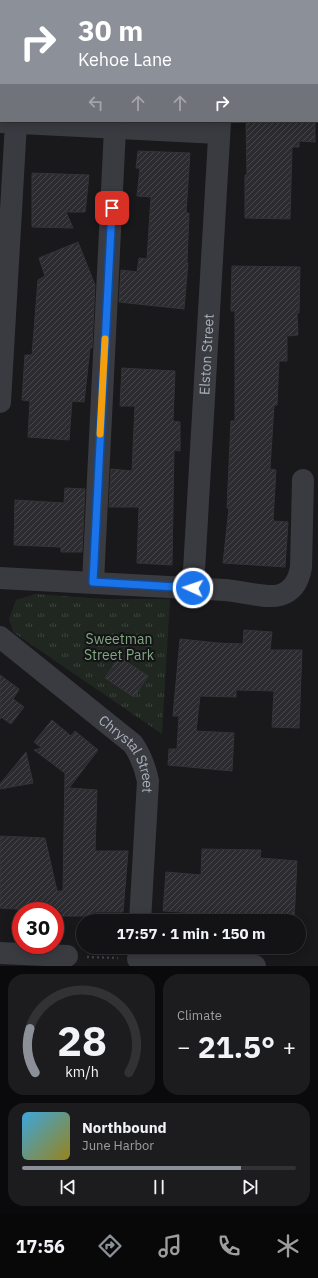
<!DOCTYPE html>
<meta charset="utf-8">
<style>
:root{--surface:#131315;--page:#1c1c1e;--text:#f1f3f6;--muted:#9d9ea0;--line:#323234;--accent:#8c9099}
body{margin:0;font-family:"IBM Plex Sans",sans-serif;background:var(--page);color:var(--text);height:100vh;display:flex;flex-direction:column;font-size:15px;white-space:nowrap}
*{box-sizing:border-box;margin:0}
p{font-size:13px;color:var(--muted)}
.icon{flex:none;width:22px;height:22px;fill:none;stroke:currentColor;stroke-width:2;stroke-linecap:round;stroke-linejoin:round}
.map{position:relative;height:966px;overflow:hidden}
.drawer{display:flex;flex-direction:column;gap:8px;padding:8px;background:#0a0a0c;flex:1}
.drawer>*{flex:none}
.top-card{position:absolute;left:0px;top:0px;width:318px;height:122px;box-shadow:0 2px 10px #0003,0 0 0 1px var(--line);background:#8c9099;color:#fff;overflow:hidden}
.speed{position:absolute;left:12px;top:902px;display:flex;gap:8px;font-size:20px;font-weight:700;text-align:center}
.speed>*{display:grid;place-content:center;width:52px;height:52px;border-radius:50%;background:var(--surface);box-shadow:0 2px 10px #0003,0 0 0 1px var(--line);line-height:1}
.speed .limit{border:6px solid #d22;background:#fff;color:#111}
.pin{position:absolute;display:grid;place-items:center;width:34px;height:34px;color:#fff;margin:-17px;border-radius:8px;box-shadow:0 2px 6px #0006}
.me{position:absolute;width:44px;margin:-22px;rotate:273deg;stroke-linejoin:round;filter:drop-shadow(0 0 3px #0008)}
.turn{display:flex;align-items:center;gap:14px;height:84px;padding:0 12px;font-size:18px}
.turn .icon{width:52px;height:52px;stroke-width:2.5}
.turn b{display:block;font-size:28px;line-height:34px}
.lanes{display:flex;align-items:center;height:38px;padding:0 12px;background:#0003;justify-content:center;gap:20px;direction:ltr}
.lanes .off{opacity:.35}
.big{font-size:30px;font-weight:800;line-height:1.1}
.drawer .tile{flex:1;display:flex;flex-direction:column;justify-content:center;gap:6px;min-width:0;padding:0 14px;border-radius:16px;background:var(--page)}
.drawer .dial{align-items:center;gap:0}
.dial svg{height:104px;overflow:visible;fill:none;stroke:var(--line);stroke-width:7;stroke-linecap:round;text-anchor:middle}
.dial text{fill:var(--text);stroke:none}
.song{display:flex;align-items:center;gap:12px}
.cover{width:48px;height:48px;border-radius:6px;background:linear-gradient(135deg,hsl(200 70% 55%),hsl(50 70% 35%))}
.played{height:4px;border-radius:2px;background:linear-gradient(90deg,var(--accent) 80%,var(--line) 80%)}
.keys{display:flex;justify-content:space-around;direction:ltr}
.heat{display:flex;justify-content:space-between;align-items:center;font-size:22px;direction:ltr}
.drawer .tiles{flex:1;display:grid;gap:8px;grid-template-columns:1fr 1fr}
.tile:last-child{grid-column:span 2}
.trip{position:absolute;left:76px;top:914px;width:230px;height:40px;border-radius:20px;background:var(--surface);box-shadow:0 2px 10px #0003,0 0 0 1px var(--line);font-weight:800;line-height:40px;text-align:center}
.tabs{display:flex;height:64px;justify-content:space-around;align-items:center;background:#080808;color:var(--muted)}
.tabs .icon{width:28px;height:28px}
.tabs .selected{color:var(--accent)}
.tabs b{font-size:18px;color:var(--text)}
.map>svg:first-child{display:block}
.park{fill:url(#park-tufts)}
.building{fill:url(#building-hatch);stroke:#333338}
.lines{fill:none;stroke-linecap:round;stroke-linejoin:round}
.path{stroke:#404348;stroke-width:2.5;stroke-dasharray:2 3;stroke-linecap:butt}
.minor{stroke:#3a3b41;stroke-width:22}
.major{stroke:#565960;stroke-width:22}
.route-casing{stroke:#114b97;stroke-width:10}
.route{stroke:#1a73e8;stroke-width:7}
.slow{stroke:#f59e0b;stroke-width:7}
.labels{text-anchor:middle;stroke-width:4;stroke-linejoin:round;paint-order:stroke}
.street-label{font-size:14px;fill:#abb1bb;stroke:#141417}
.park-label{font-size:14px;fill:#82a782;stroke:#141417}
</style>
<div class="map">
<svg width="318" height="966" viewBox="0 0 318 966">
<defs>
<pattern id="park-tufts" width="24" height="20" patternUnits="userSpaceOnUse"><rect width="24" height="20" fill="#1f2720"/><path d="M3 7l-1-3M5 7V3M7 7l1-3M15 17l-1-3M17 17v-4M19 17l1-3" fill="none" stroke="#3d443e"/></pattern>
<pattern id="building-hatch" width="6" height="6" patternUnits="userSpaceOnUse"><rect width="6" height="6" fill="#2c2c30"/><path d="M-1 1l2-2M0 6l6-6M5 7l2-2" fill="none" stroke="#48484c"/></pattern>
</defs>
<rect width="100%" height="100%" fill="#19191c"/>
<!-- park -->
<path class="park" d="M 35,594 L 105,599 L 170,599 L 162,734 L 13,632 L 9,619 L 16,600 Z"/>
<!-- building -->
<path class="building" d="M 246,121 L 315,121 L 315,142 L 299,141 L 299,147 L 292,147 L 290,219 L 245,218 L 245,175 L 247,175 Z
M 138,151 L 190,153 L 186,213 L 189,213 L 187,263 L 188,263 L 184,309 L 119,302 L 121,270 L 137,272 L 139,258 L 147,259 L 151,197 L 137,196 L 140,168 L 136,168 Z
M 32,173 L 89,175 L 85,212 L 66,212 L 73,228 L 32,227 Z
M 78,242 L 95,285 L 92,348 L 90,348 L 84,402 L 72,401 L 69,440 L 28,437 L 30,401 L 22,400 L 25,355 L 32,355 L 38,280 L 45,276 L 39,258 Z
M 232,266 L 300,267 L 299,313 L 297,313 L 298,335 L 287,336 L 287,361 L 279,361 L 277,405 L 274,405 L 270,469 L 276,470 L 273,521 L 288,522 L 285,567 L 223,563 L 229,508 L 227,508 L 231,421 L 235,421 L 235,311 L 231,311 Z
M 122,368 L 175,371 L 173,421 L 180,422 L 180,451 L 174,450 L 172,565 L 137,563 L 139,507 L 109,507 L 111,469 L 132,471 L 135,406 L 120,406 Z
M 65,488 L 85,489 L 82,552 L 61,552 L 61,547 L 14,545 L 15,500 L 64,503 Z
M 244,630 L 272,632 L 270,650 L 302,650 L 299,728 L 272,727 L 274,691 L 236,690 L 236,697 L 200,696 L 196,731 L 234,733 L 232,771 L 168,765 L 169,749 L 177,749 L 179,716 L 173,716 L 180,639 L 218,643 L 243,644 Z
M 119,657 L 148,676 L 134,697 L 105,678 Z
M 0,675 L 19,689 L 13,699 L 24,707 L 11,724 L 1,717 L 0,719 Z
M 52,720 L 71,736 L 75,731 L 98,750 L 69,788 L 97,790 L 95,851 L 128,851 L 123,912 L 93,912 L 93,916 L 62,916 L 62,912 L 0,908 L 0,836 L 45,838 L 57,891 L 63,891 L 65,773 L 34,750 L 42,748 L 34,742 Z
M 26,752 L 33,783 L 0,789 L 0,784 Z
M 202,849 L 261,850 L 260,858 L 297,861 L 294,921 L 267,921 L 267,917 L 163,911 L 166,872 L 201,875 Z"/>
<g class="lines">
<!-- path -->
<path class="path" d="M 87,957 L 118,958"/>
<!-- minor -->
<g class="minor">
<path d="M 240,1 L 240,0"/>
<path d="M 0,122 L 219,133"/>
<path d="M 0,402 L 16,123"/>
<path d="M 0,578 C 75,582 150,586 225,590 C 240,591 267,599 280,595 C 293,591 299,580 301,567 L 303,480"/>
<path d="M 93,582 L 115,128"/>
<path id="s1" d="M 193,588 L 220,121"/>
<path id="s2" d="M 0,637 L 133,744 C 141,756 145,766 148,781 L 140,921"/>
<path d="M 0,953 L 67,956"/>
<path d="M 138,959 L 255,966"/>
</g>
<!-- major -->
<path class="major" d="M 264,0 L 265,1
M 317,17 L 318,18
M 317,59 L 318,60"/>
</g>
<g class="lines">
<!-- route casing -->
<g class="route-casing">
<path id="route" d="M 112,208 L 93,582 L 193,588"/>
</g>
<!-- route -->
<use href="#route" class="route"/>
<!-- slow -->
<path class="slow" d="M 100,434 L 105,339"/>
</g>
<g class="labels">
<!-- street labels -->
<g class="street-label">
<text dy="5" stroke="none"><textPath href="#s1" startOffset="234">Elston Street</textPath></text>
<text dy="5" stroke="none"><textPath href="#s2" startOffset="176">Chrystal Street</textPath></text>
</g>
<!-- park labels -->
<g class="park-label">
<text x="119" y="644">Sweetman<tspan x="119" dy="16">Street Park</tspan></text>
</g>
</g>
</svg>
<div class="speed"><div class="limit">30</div></div>
<div class="pin" style="left:112px;top:208px;background:#d93025"><svg class="icon" aria-label="arrive" viewBox="0 0 24 24"><path d="M6 21V4h12l-3 4 3 4H6"/></svg></div>
<svg class="me" style="left:193px;top:588px" viewBox="-20 -20 40 40"><circle r="17" fill="#1a73e8" stroke="#fff" stroke-width="3"/><path d="M0-11L8 9 0 5-8 9z" fill="#fff"/></svg>
<div class="trip">17:57 · 1 min · 150 m</div>
<div class="top-card">
<div class="turn"><svg class="icon" aria-label="right" viewBox="0 0 24 24"><path d="M7 20v-9h11M14 6l5 5-5 5"/></svg><div><b>30 m</b>Kehoe Lane</div></div>
<div class="lanes"><svg class="icon off" aria-label="left" viewBox="0 0 24 24"><path d="M17 20v-9H6M10 6l-5 5 5 5"/></svg><svg class="icon off" aria-label="ahead" viewBox="0 0 24 24"><path d="M12 20V5M6 11l6-6 6 6"/></svg><svg class="icon off" aria-label="ahead" viewBox="0 0 24 24"><path d="M12 20V5M6 11l6-6 6 6"/></svg><svg class="icon" aria-label="right" viewBox="0 0 24 24"><path d="M7 20v-9h11M14 6l5 5-5 5"/></svg></div>
</div>
</div>
<section class="drawer">
<div class="tiles">
<div class="tile dial"><svg viewBox="0 0 100 80">
<path d="M14 69A42 42 0 1 1 86 69"/>
<path d="M14 69A42 42 0 0 1 10 35" stroke="#8c9099"/>
<text x="50" y="56" font-size="32" font-weight="700">28</text>
<text x="50" y="72" font-size="11">km/h</text>
</svg></div>
<div class="tile"><p>Climate</p>
<div class="heat"><a>−</a><b class="big">21.5°</b><a>+</a></div>
</div>
<div class="tile">
<div class="song"><i class="cover"></i><div><b>Northbound</b><p>June Harbor</p></div></div>
<div class="played"></div>
<div class="keys"><svg class="icon" aria-label="previous" viewBox="0 0 24 24"><path d="M18 5L8 12l10 7zM5 5v14"/></svg><svg class="icon" aria-label="pause" viewBox="0 0 24 24"><path d="M8 5v14M16 5v14"/></svg><svg class="icon" aria-label="next" viewBox="0 0 24 24"><path d="M6 5l10 7-10 7zM19 5v14"/></svg></div>
</div>
</div>
</section>
<nav class="tabs">
<b>17:56</b>
<svg class="icon selected" aria-label="directions" viewBox="0 0 24 24"><path d="M12 3l9 9-9 9-9-9zM9 14v-3h6M13 9l2 2-2 2"/></svg>
<svg class="icon" aria-label="music" viewBox="0 0 24 24"><path d="M9 18V5l10-2v13"/><circle cx="6" cy="18" r="3"/><circle cx="16" cy="16" r="3"/></svg>
<svg class="icon" aria-label="phone" viewBox="0 0 24 24"><path d="M5 4h4l2 5-3 2q2 4 5 5l2-3 5 2v4C11 20 4 13 5 4z"/></svg>
<svg class="icon" aria-label="climate" viewBox="0 0 24 24"><path d="M12 3v18M4 7l16 10M4 17L20 7"/></svg>
</nav>
